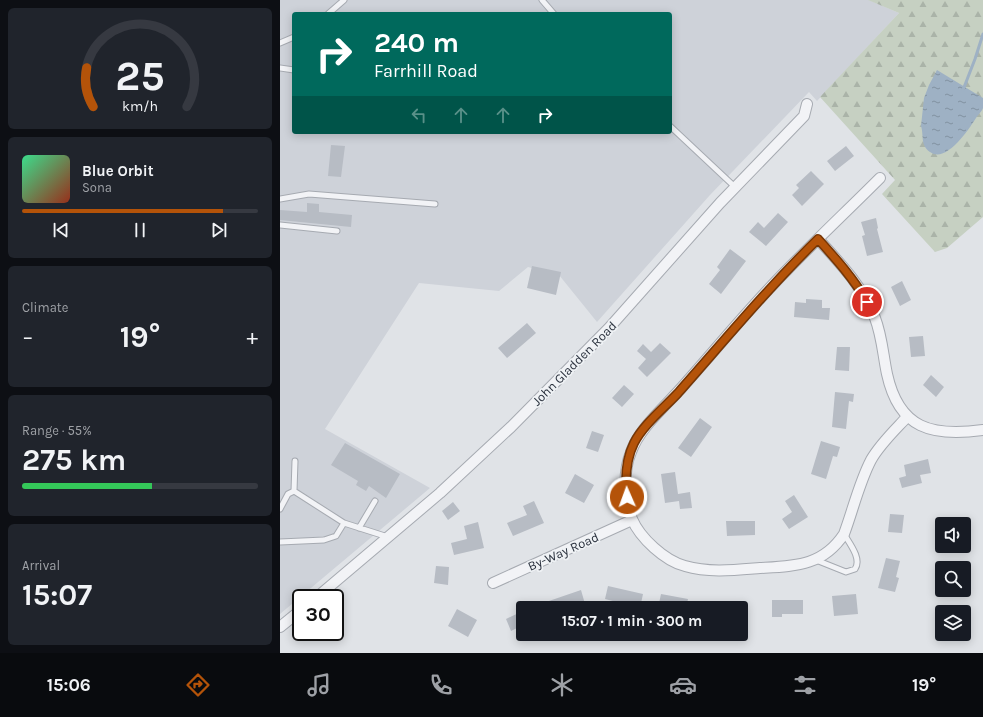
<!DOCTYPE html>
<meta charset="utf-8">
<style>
:root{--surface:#171b24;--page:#20242c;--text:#f1f3f6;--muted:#9ea1a6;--line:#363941;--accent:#b45309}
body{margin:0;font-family:Karla,sans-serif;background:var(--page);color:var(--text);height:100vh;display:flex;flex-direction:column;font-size:15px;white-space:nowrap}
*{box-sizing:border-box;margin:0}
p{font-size:13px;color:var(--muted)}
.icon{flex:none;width:22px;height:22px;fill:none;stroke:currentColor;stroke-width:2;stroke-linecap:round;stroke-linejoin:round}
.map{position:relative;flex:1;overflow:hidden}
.side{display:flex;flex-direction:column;gap:8px;padding:8px;background:#0d0f14;width:280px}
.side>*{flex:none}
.hud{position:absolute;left:12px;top:12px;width:380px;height:122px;border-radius:4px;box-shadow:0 2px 10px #0003;background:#00695c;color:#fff;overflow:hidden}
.controls{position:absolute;left:655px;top:517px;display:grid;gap:8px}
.controls a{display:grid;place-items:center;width:36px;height:36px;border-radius:4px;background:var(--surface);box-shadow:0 2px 10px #0003;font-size:20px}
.speed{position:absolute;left:12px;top:589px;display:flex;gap:8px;font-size:20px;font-weight:700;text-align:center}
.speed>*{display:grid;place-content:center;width:52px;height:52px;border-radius:50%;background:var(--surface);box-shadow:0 2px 10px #0003;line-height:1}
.speed .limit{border:2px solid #111;border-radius:6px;background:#fff;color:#111}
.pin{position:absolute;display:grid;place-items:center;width:34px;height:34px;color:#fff;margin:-17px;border:2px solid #fff;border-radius:50%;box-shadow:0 1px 4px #0007}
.me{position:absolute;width:44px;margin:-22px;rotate:358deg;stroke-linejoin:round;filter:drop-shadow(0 0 3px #0008)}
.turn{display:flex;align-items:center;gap:14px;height:84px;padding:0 16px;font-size:18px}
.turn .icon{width:52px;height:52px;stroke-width:2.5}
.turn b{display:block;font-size:28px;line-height:34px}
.lanes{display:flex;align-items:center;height:38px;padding:0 16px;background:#0003;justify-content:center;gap:20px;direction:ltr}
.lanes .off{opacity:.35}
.big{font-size:30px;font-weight:700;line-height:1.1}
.side .tile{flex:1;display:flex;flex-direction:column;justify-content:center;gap:6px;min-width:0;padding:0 14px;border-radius:6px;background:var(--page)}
.side .dial{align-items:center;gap:0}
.dial svg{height:104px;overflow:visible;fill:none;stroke:var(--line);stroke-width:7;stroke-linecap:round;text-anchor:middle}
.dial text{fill:var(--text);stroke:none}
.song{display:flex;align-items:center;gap:12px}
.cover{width:48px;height:48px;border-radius:6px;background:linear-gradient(135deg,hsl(150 70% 55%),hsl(10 70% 35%))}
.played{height:4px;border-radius:2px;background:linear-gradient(90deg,var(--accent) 85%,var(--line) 85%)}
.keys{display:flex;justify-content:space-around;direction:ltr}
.heat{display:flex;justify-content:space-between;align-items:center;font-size:22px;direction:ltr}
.charge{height:6px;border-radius:3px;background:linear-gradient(90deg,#34c759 55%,var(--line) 0)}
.trip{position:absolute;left:236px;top:601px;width:232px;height:40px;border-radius:4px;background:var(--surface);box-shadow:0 2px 10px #0003;font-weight:700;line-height:40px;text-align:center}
.dock{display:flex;height:64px;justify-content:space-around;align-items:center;background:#090b0e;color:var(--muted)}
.dock .icon{width:28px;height:28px}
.dock .active{color:var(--accent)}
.dock b{font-size:18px;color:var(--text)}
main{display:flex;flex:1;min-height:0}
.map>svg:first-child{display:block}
.built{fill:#ced2d9;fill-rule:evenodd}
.forest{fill:url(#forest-firs)}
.water{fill:url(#water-ripples)}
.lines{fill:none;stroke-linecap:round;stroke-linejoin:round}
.stream{stroke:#9eb1c4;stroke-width:3}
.building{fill:#b7bcc4}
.service-casing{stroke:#a6aab1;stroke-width:7}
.minor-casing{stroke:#a6aab1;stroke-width:12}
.service{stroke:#f2f3f6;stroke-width:5}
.minor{stroke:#f2f3f6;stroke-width:10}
.route-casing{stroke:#753606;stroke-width:10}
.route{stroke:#b45309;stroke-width:7}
.labels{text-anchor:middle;stroke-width:3.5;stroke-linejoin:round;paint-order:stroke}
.street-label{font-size:13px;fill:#2a313d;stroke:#eff2f5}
</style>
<main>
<section class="side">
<div class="tile dial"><svg viewBox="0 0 100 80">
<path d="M14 69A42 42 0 1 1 86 69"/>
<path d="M14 69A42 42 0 0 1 9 39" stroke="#b45309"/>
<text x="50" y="56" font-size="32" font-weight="700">25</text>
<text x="50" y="72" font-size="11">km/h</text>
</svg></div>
<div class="tile">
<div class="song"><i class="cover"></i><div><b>Blue Orbit</b><p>Sona</p></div></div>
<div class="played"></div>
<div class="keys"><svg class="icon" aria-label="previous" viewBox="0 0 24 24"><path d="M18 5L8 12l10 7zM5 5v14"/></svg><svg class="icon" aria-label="pause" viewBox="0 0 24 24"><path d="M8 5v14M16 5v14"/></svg><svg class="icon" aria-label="next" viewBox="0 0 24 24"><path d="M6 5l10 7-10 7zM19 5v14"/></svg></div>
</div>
<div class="tile"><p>Climate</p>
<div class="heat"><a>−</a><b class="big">19°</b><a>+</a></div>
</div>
<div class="tile"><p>Range · 55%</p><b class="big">275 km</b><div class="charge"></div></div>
<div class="tile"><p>Arrival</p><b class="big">15:07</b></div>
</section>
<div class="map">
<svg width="703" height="653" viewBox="0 0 703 653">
<defs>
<pattern id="forest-firs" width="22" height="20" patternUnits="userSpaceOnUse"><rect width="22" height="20" fill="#c6d0c2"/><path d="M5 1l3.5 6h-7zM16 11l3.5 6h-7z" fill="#aab3a8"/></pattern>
<pattern id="water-ripples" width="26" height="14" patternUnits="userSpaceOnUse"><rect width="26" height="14" fill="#9eb1c4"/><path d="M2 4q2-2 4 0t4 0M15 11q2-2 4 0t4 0" fill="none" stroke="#8191a0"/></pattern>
</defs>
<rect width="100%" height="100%" fill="#e0e3e7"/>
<!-- built -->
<path class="built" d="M 0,0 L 589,0 L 619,13 L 537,101 L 529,92 L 430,195 L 317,322 L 279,275 L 248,267 L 219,291 L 139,283 L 45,429 L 150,488 L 0,614 ZM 14,14 L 390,14 L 390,132 L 14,132 Z"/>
<!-- forest -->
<path class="forest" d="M 588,0 L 703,0 L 703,217 L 667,248 L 655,252 L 602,194 L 615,180 L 540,97 L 619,13 Z"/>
<!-- water -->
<path class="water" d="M 657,70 L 703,98 C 703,101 703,105 703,108 C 702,111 698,115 696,118 C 689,129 666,164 650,152 C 640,145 644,135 641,126 L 644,98 L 649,85 Z"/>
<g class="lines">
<!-- stream -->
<path class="stream" d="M 683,90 L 695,59 L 703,34"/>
</g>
<!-- building -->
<path class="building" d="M 51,145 L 65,146 L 61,177 L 48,176 Z
M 566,146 L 574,156 L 555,171 L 547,161 Z
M 531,171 L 544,184 L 522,206 L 512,195 L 519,188 L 516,185 Z
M 27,203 L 39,204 L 39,212 L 72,215 L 71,227 L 0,220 L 0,210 L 27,212 Z
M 498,213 L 508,222 L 486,246 L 469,232 L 478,222 L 484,228 Z
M 596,218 L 598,228 L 597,229 L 603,252 L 587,256 L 582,236 L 585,235 L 581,222 Z
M 450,249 L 466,261 L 441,294 L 429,284 L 440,270 L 437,267 Z
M 252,266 L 281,272 L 276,295 L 247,288 Z
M 622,281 L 631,300 L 620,306 L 611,287 Z
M 526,299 L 542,300 L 542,308 L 550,308 L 549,320 L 514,317 L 515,302 L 526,303 Z
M 247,323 L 256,333 L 227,358 L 218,348 Z
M 643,336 L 645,356 L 631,357 L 629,337 Z
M 380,343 L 391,353 L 367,377 L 358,368 L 366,359 L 357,351 L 363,344 L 371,352 Z
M 557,347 L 570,347 L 569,371 L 555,370 Z
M 651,375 L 664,387 L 656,397 L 643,385 Z
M 344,385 L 354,394 L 342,407 L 332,398 Z
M 555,392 L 574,394 L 573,402 L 569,401 L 566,429 L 552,427 Z
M 420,418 L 432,427 L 411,457 L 398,448 Z
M 312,431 L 324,435 L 318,452 L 306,448 Z
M 541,441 L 560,447 L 557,457 L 553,456 L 546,479 L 531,474 Z
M 65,443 L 120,474 L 106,498 L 89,486 L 86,491 L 76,485 L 78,481 L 51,465 Z
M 648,459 L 651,473 L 640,475 L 642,483 L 622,488 L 619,478 L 626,476 L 624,465 Z
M 395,472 L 398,494 L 410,492 L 412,508 L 400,509 L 399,501 L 385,503 L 381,474 Z
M 295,474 L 314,485 L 304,503 L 285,493 Z
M 514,495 L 528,517 L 509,529 L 502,519 L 512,512 L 505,501 Z
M 254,501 L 264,523 L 233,536 L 227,523 L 247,515 L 243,506 Z
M 173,502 L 180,511 L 168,520 L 162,511 Z
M 610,514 L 624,515 L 622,533 L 608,532 Z
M 446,521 L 475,521 L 475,535 L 447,536 Z
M 198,522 L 204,548 L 174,555 L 171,543 L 187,539 L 184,526 Z
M 606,558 L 620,561 L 616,577 L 619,578 L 615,592 L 598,588 Z
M 156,566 L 169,567 L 168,585 L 154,583 Z
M 328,586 L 363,594 L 360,608 L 325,599 Z
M 301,590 L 305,604 L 300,606 L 301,608 L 268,608 L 266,602 Z
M 381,594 L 408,599 L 406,608 L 378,608 Z
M 576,594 L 578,614 L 554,616 L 552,596 Z
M 492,600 L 523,600 L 523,614 L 502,614 L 502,617 L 492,617 Z
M 177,609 L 197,620 L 188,637 L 168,626 Z
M 243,611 L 243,625 L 231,631 L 226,619 Z"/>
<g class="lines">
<!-- service casing -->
<g class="service-casing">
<path id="service" d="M 262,0 L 274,14
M 48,14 L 64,0
M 0,43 L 14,37
M 0,68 L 14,70
M 390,126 L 455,187
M 0,199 L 29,194 L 155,204
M 0,225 L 57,231
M 14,491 L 15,461
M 0,509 L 8,494 L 14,491 L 64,523 L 56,536 L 44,540 L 0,542
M 64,523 L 108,537
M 79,528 L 95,501
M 536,560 L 566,572 L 575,569 C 582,559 570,544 564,534"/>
</g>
<!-- minor casing -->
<g class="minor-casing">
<path id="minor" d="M 600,178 C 569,209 537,239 507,270 C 471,306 438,347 404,385 C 387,405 359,428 351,452 C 343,471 344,500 352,519 C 360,538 385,561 405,566 C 429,573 455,570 480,568 C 515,566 543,566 564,534 C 573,510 579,483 591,460 C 600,444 615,430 627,417
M 538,239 C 560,263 583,287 595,318 C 602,336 603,355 607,374 C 619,429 652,437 703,430
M 213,583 L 352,520
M 36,598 L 160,493 L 231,427 L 329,328 L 440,203 L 524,116 L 527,104
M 0,627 L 21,610"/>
</g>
<!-- service -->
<use href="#service" class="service"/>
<!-- minor -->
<use href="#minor" class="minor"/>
</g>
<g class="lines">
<!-- route casing -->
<g class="route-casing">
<path id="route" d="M 347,497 C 345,479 346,459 354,443 C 363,425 384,408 398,393 C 444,341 488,288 538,239 C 556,259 574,279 587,302"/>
</g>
<!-- route -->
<use href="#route" class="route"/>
</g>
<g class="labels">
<!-- street labels -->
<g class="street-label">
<text transform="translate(294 363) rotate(-45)" y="5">John Gladden Road</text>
<text transform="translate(283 551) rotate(-24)" y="5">By-Way Road</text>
</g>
</g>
</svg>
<div class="controls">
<a><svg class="icon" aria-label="sound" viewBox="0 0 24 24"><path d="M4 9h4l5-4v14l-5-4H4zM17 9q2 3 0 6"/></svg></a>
<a><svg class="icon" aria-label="search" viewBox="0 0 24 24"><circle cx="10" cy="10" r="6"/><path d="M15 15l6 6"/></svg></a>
<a><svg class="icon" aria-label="layers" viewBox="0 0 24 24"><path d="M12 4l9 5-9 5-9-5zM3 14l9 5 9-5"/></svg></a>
</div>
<div class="speed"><div class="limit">30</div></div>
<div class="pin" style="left:587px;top:302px;background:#d93025"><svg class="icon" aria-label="arrive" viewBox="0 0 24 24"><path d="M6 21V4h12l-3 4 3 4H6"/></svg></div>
<svg class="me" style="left:347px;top:497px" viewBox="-20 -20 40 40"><circle r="17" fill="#b45309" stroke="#fff" stroke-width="3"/><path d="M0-11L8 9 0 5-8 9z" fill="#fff"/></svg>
<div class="trip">15:07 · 1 min · 300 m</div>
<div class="hud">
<div class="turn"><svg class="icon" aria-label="right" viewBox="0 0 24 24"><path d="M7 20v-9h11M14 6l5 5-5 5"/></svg><div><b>240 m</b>Farrhill Road</div></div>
<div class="lanes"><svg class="icon off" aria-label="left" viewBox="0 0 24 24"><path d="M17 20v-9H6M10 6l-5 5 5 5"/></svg><svg class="icon off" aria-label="ahead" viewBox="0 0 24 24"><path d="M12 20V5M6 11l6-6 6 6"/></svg><svg class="icon off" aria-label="ahead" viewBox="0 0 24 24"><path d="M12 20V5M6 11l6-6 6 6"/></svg><svg class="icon" aria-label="right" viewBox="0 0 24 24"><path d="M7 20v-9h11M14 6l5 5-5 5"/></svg></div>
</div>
</div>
</main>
<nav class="dock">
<b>15:06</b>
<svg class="icon active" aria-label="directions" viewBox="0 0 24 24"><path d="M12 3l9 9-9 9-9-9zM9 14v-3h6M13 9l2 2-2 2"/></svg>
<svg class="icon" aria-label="music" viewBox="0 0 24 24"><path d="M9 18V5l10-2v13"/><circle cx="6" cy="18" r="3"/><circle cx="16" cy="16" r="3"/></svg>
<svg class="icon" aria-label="phone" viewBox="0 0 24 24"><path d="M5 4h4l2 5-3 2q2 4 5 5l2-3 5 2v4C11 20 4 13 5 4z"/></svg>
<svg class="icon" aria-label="climate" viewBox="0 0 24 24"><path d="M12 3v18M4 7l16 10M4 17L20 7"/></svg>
<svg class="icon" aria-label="car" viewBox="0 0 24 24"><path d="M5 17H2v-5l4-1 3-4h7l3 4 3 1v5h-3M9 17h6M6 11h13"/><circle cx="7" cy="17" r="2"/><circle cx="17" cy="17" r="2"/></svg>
<svg class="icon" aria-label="filters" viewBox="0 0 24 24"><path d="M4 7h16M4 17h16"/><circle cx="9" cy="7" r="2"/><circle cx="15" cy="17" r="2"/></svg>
<b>19°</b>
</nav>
